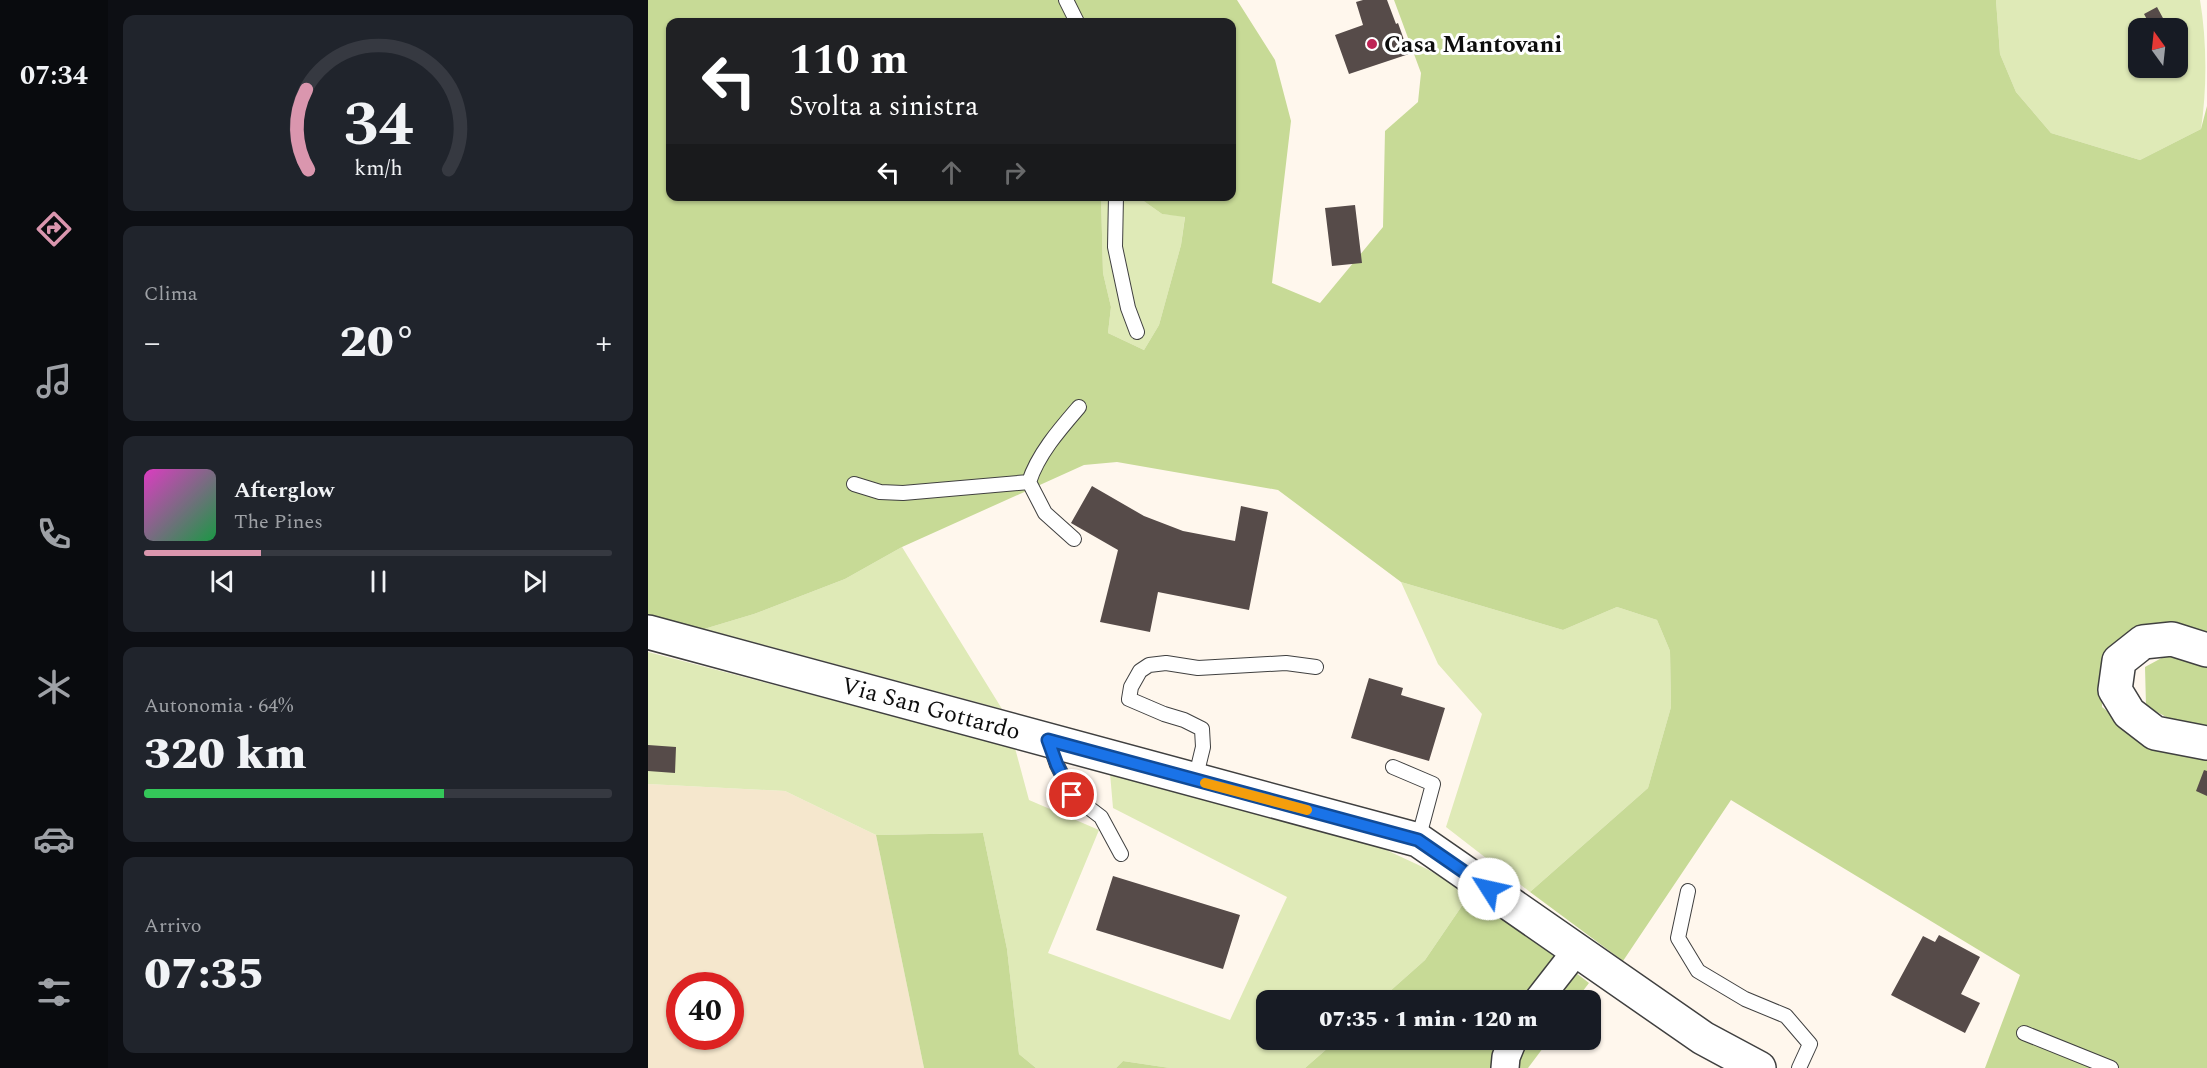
<!DOCTYPE html>
<html lang="it">
<meta charset="utf-8">
<style>
:root{--surface:#171b24;--page:#20242c;--text:#f1f3f6;--muted:#9ea1a6;--line:#363941;--accent:#da96ae}
body{margin:0;font-family:Spectral,serif;background:var(--page);color:var(--text);height:100vh;display:flex;flex-direction:column;font-size:22px;white-space:nowrap}
*{box-sizing:border-box;margin:0}
p{font-size:20px;color:var(--muted)}
.icon{flex:none;width:33px;height:33px;fill:none;stroke:currentColor;stroke-width:2;stroke-linecap:round;stroke-linejoin:round}
.map{position:relative;flex:1;overflow:hidden}
.details{display:flex;flex-direction:column;gap:15px;padding:15px;background:#0d0f14;width:540px}
.details>*{flex:none}
.hud{position:absolute;left:18px;top:18px;width:570px;height:183px;border-radius:12px;box-shadow:0 2px 4px #0004;background:#202124;color:#fff;overflow:hidden}
.needle{width:39px;rotate:345deg}
.fabs{position:absolute;left:1480px;top:18px;display:grid;gap:12px}
.fabs a{display:grid;place-items:center;width:60px;height:60px;border-radius:12px;background:var(--surface);box-shadow:0 2px 4px #0004;font-size:30px}
.speed{position:absolute;left:18px;top:972px;display:flex;gap:12px;font-size:30px;font-weight:700;text-align:center}
.speed>*{display:grid;place-content:center;width:78px;height:78px;border-radius:50%;background:var(--surface);box-shadow:0 2px 4px #0004;line-height:1}
.speed .limit{border:9px solid #d22;background:#fff;color:#111}
.pin{position:absolute;display:grid;place-items:center;width:51px;height:51px;color:#fff;margin:-26px;border:3px solid #fff;border-radius:50%;box-shadow:0 2px 6px #0007}
.me{position:absolute;width:66px;margin:-33px;rotate:305deg;stroke-linejoin:round;filter:drop-shadow(0 0 4px #0008)}
.turn{display:flex;align-items:center;gap:21px;height:126px;padding:0 24px;font-size:27px}
.turn .icon{width:78px;height:78px;stroke-width:2.5}
.turn b{display:block;font-size:42px;line-height:51px}
.lanes{display:flex;align-items:center;height:57px;padding:0 24px;background:#0003;justify-content:center;gap:30px;direction:ltr}
.lanes .off{opacity:.35}
.big{font-size:45px;font-weight:800;line-height:1.1}
.details .card{flex:1;display:flex;flex-direction:column;justify-content:center;gap:9px;min-width:0;padding:0 21px;border-radius:12px;background:var(--page)}
.details .dial{align-items:center;gap:0}
.dial svg{height:156px;overflow:visible;fill:none;stroke:var(--line);stroke-width:7;stroke-linecap:round;text-anchor:middle}
.dial text{fill:var(--text);stroke:none}
.song{display:flex;align-items:center;gap:18px}
.cover{width:72px;height:72px;border-radius:9px;background:linear-gradient(135deg,hsl(310 70% 55%),hsl(140 70% 35%))}
.played{height:6px;border-radius:3px;background:linear-gradient(90deg,var(--accent) 25%,var(--line) 25%)}
.keys{display:flex;justify-content:space-around;direction:ltr}
.heat{display:flex;justify-content:space-between;align-items:center;font-size:33px;direction:ltr}
.charge{height:9px;border-radius:4px;background:linear-gradient(90deg,#34c759 64%,var(--line) 0)}
.trip{position:absolute;left:608px;top:990px;width:345px;height:60px;border-radius:12px;background:var(--surface);box-shadow:0 2px 4px #0004;font-weight:800;line-height:60px;text-align:center}
main{display:flex;flex:1;min-height:0}
.tabs{display:flex;flex-direction:column;width:108px;justify-content:space-around;align-items:center;background:#090b0e;color:var(--muted)}
.tabs .icon{width:42px;height:42px}
.tabs .active{color:var(--accent)}
.tabs b{font-size:27px;color:var(--text)}
.map>svg:first-child{display:block}
.farmland{fill:#f5e7cd;fill-rule:evenodd}
.green{fill:#dfeab7;fill-rule:evenodd}
.forest{fill:#c7da96;fill-rule:evenodd}
.building{fill:#564b49}
.lines{fill:none;stroke-linecap:round;stroke-linejoin:round}
.service-casing{stroke:#404040;stroke-width:16}
.minor-casing{stroke:#404040;stroke-width:30}
.tertiary-casing{stroke:#404040;stroke-width:36}
.service{stroke:#fff;stroke-width:14}
.minor{stroke:#fff;stroke-width:27}
.tertiary{stroke:#fff;stroke-width:33}
.route-casing{stroke:#114b97;stroke-width:15}
.route{stroke:#1a73e8;stroke-width:10}
.slow{stroke:#f59e0b;stroke-width:10}
.poi-dot{fill:#be2455;stroke:#fff;stroke-width:2}
.labels{text-anchor:middle;stroke-width:6;stroke-linejoin:round;paint-order:stroke}
.poi-label{font-size:24px;font-weight:bold;fill:#0d0d0d;stroke:#fff;text-anchor:start}
.street-label{font-size:24px;fill:#0d0d0d;stroke:#fff}
</style>
<main>
<nav class="tabs">
<b>07:34</b>
<svg class="icon active" aria-label="directions" viewBox="0 0 24 24"><path d="M12 3l9 9-9 9-9-9zM9 14v-3h6M13 9l2 2-2 2"/></svg>
<svg class="icon" aria-label="music" viewBox="0 0 24 24"><path d="M9 18V5l10-2v13"/><circle cx="6" cy="18" r="3"/><circle cx="16" cy="16" r="3"/></svg>
<svg class="icon" aria-label="phone" viewBox="0 0 24 24"><path d="M5 4h4l2 5-3 2q2 4 5 5l2-3 5 2v4C11 20 4 13 5 4z"/></svg>
<svg class="icon" aria-label="climate" viewBox="0 0 24 24"><path d="M12 3v18M4 7l16 10M4 17L20 7"/></svg>
<svg class="icon" aria-label="car" viewBox="0 0 24 24"><path d="M5 17H2v-5l4-1 3-4h7l3 4 3 1v5h-3M9 17h6M6 11h13"/><circle cx="7" cy="17" r="2"/><circle cx="17" cy="17" r="2"/></svg>
<svg class="icon" aria-label="filters" viewBox="0 0 24 24"><path d="M4 7h16M4 17h16"/><circle cx="9" cy="7" r="2"/><circle cx="15" cy="17" r="2"/></svg>
</nav>
<section class="details">
<div class="card dial"><svg viewBox="0 0 100 80">
<path d="M14 69A42 42 0 1 1 86 69"/>
<path d="M14 69A42 42 0 0 1 13 28" stroke="#da96ae"/>
<text x="50" y="56" font-size="32" font-weight="700">34</text>
<text x="50" y="72" font-size="11">km/h</text>
</svg></div>
<div class="card"><p>Clima</p>
<div class="heat"><a>−</a><b class="big">20°</b><a>+</a></div>
</div>
<div class="card">
<div class="song"><i class="cover"></i><div><b>Afterglow</b><p>The Pines</p></div></div>
<div class="played"></div>
<div class="keys"><svg class="icon" aria-label="previous" viewBox="0 0 24 24"><path d="M18 5L8 12l10 7zM5 5v14"/></svg><svg class="icon" aria-label="pause" viewBox="0 0 24 24"><path d="M8 5v14M16 5v14"/></svg><svg class="icon" aria-label="next" viewBox="0 0 24 24"><path d="M6 5l10 7-10 7zM19 5v14"/></svg></div>
</div>
<div class="card"><p>Autonomia · 64%</p><b class="big">320 km</b><div class="charge"></div></div>
<div class="card"><p>Arrivo</p><b class="big">07:35</b></div>
</section>
<div class="map">
<svg width="1559" height="1068" viewBox="0 0 1559 1068">
<rect width="100%" height="100%" fill="#fff7ed"/>
<!-- farmland -->
<path class="farmland" d="M 0,784 L 137,791 L 228,835 L 276,1068 L 0,1068 ZM 32,986 L 82,986 L 82,1036 L 32,1036 Z"/>
<!-- green -->
<path class="green" d="M 1348,0 L 1552,0 C 1559,41 1559,89 1553,129 L 1492,160 L 1403,133 L 1368,92 L 1352,54 ZM 1491,28 L 1530,28 L 1530,68 L 1491,68 Z
M 453,197 L 490,197 L 514,214 L 537,216 L 533,245 L 511,325 L 496,350 L 460,333 L 463,307 L 455,273 Z
M 254,547 L 354,709 L 56,629 L 106,614 L 197,579 Z
M 753,582 L 915,630 L 969,607 L 1009,620 L 1022,651 L 1023,707 L 1000,788 L 882,892 L 798,827 L 834,714 L 790,664 Z
M 0,652 L 367,748 L 381,800 L 451,830 L 400,953 L 582,1020 L 639,897 L 465,808 L 462,773 L 719,841 L 779,869 L 822,894 L 777,960 L 732,1000 L 618,1000 L 618,1040 L 689,1040 L 657,1068 L 522,1068 L 475,1061 L 468,1068 L 388,1068 L 371,1054 L 359,949 L 335,833 L 228,835 L 137,791 L 0,784 Z"/>
<!-- forest -->
<path class="forest" d="M 0,0 L 589,0 L 627,60 L 643,121 L 624,283 L 672,303 L 735,227 L 737,131 L 770,102 L 773,73 L 746,0 L 1348,0 L 1352,54 L 1368,92 L 1403,133 L 1492,160 L 1553,129 L 1559,106 L 1559,635 L 1454,668 L 1454,707 L 1491,736 L 1559,757 L 1559,1068 L 1337,1068 L 1372,975 L 1083,800 L 975,961 L 882,892 L 1000,788 L 1023,707 L 1022,651 L 1009,620 L 969,607 L 915,630 L 753,582 L 630,490 L 469,462 L 436,465 L 254,547 L 197,579 L 106,614 L 56,629 L 0,615 ZM 22,22 L 584,22 L 584,196 L 490,197 L 514,214 L 537,217 L 533,245 L 511,325 L 496,350 L 460,333 L 463,307 L 455,273 L 453,196 L 22,196 Z
M 1521,654 L 1559,666 L 1559,732 L 1533,725 L 1498,706 L 1497,667 Z
M 335,833 L 359,949 L 371,1054 L 388,1068 L 276,1068 L 228,835 Z
M 822,894 L 852,914 L 941,983 L 928,1000 L 732,1000 L 777,960 Z
M 689,1040 L 901,1040 L 880,1068 L 657,1068 Z
M 475,1061 L 522,1068 L 468,1068 Z"/>
<!-- building -->
<path class="building" d="M 715,0 L 739,0 L 748,24 L 750,23 L 761,54 L 701,74 L 687,35 L 715,25 L 708,2 Z
M 1509,7 L 1516,20 L 1503,27 L 1496,14 Z
M 707,205 L 714,263 L 684,266 L 677,208 Z
M 444,486 L 496,516 L 535,531 L 587,541 L 593,506 L 620,512 L 601,610 L 510,592 L 502,632 L 452,622 L 470,550 L 423,523 Z
M 721,678 L 755,688 L 753,695 L 797,708 L 781,761 L 703,738 Z
M 0,745 L 28,747 L 27,773 L 0,771 Z
M 1556,770 L 1559,771 L 1559,796 L 1548,791 Z
M 465,876 L 592,915 L 575,969 L 448,930 Z
M 1291,935 L 1332,957 L 1313,994 L 1332,1003 L 1317,1033 L 1243,995 L 1275,936 L 1287,942 Z"/>
<g class="lines">
<!-- service casing -->
<g class="service-casing">
<path id="service" d="M 418,0 L 429,22
M 468,196 L 467,247 L 480,308 L 489,332
M 206,484 L 232,492 L 255,493 L 381,482
M 426,539 L 397,513 L 381,482 C 390,454 412,429 431,407
M 401,742 L 409,765 L 424,795 L 453,817 L 473,854
M 745,767 L 785,784 L 770,840
M 547,780 L 555,747 L 554,729 L 536,720 L 516,714 L 481,699 L 483,687 L 492,671 L 501,665 L 518,663 L 550,668 L 638,663 L 668,667
M 1040,891 L 1030,938 L 1050,971 L 1097,999 L 1138,1016 L 1162,1044 L 1151,1068
M 1376,1033 L 1463,1068"/>
</g>
<!-- minor casing -->
<g class="minor-casing">
<path id="minor" d="M 890,1000 L 929,950
M 857,1068 L 858,1057 L 865,1040"/>
</g>
<!-- tertiary casing -->
<g class="tertiary-casing">
<path id="tertiary" d="M 0,632 L 770,840 L 1055,1038 L 1111,1068
M 1559,650 L 1524,639 L 1495,642 L 1471,661 L 1467,690 L 1481,713 L 1507,733 L 1559,743"/>
</g>
<!-- service -->
<use href="#service" class="service"/>
<!-- minor -->
<use href="#minor" class="minor"/>
<!-- tertiary -->
<use href="#tertiary" class="tertiary"/>
</g>
<g class="lines">
<!-- route casing -->
<g class="route-casing">
<path id="route" d="M 424,795 L 409,765 L 400,740 L 770,840 L 841,889"/>
</g>
<!-- route -->
<use href="#route" class="route"/>
<!-- slow -->
<path class="slow" d="M 557,783 L 659,810"/>
</g>
<!-- markers -->
<circle class="poi-dot" cx="724" cy="44" r="6"/>
<g class="labels">
<!-- poi labels -->
<g class="poi-label">
<text x="736" y="52">Casa Mantovani</text>
</g>
<!-- street labels -->
<g class="street-label">
<text transform="translate(283 708) rotate(15)" y="8">Via San Gottardo</text>
</g>
</g>
</svg>
<div class="fabs">
<a><svg class="needle" viewBox="-14 -14 28 28"><path d="M0-13l5 13h-10z" fill="#e53935"/><path d="M0 13l5-13h-10z" fill="#9ea1a6"/></svg></a>
</div>
<div class="speed"><div class="limit">40</div></div>
<div class="pin" style="left:424px;top:795px;background:#d93025"><svg class="icon" aria-label="arrive" viewBox="0 0 24 24"><path d="M6 21V4h12l-3 4 3 4H6"/></svg></div>
<svg class="me" style="left:841px;top:889px" viewBox="-20 -20 40 40"><circle r="19" fill="#fff"/><path d="M0-13L10 11 0 6-10 11z" fill="#1a73e8"/></svg>
<div class="trip">07:35 · 1 min · 120 m</div>
<div class="hud">
<div class="turn"><svg class="icon" aria-label="left" viewBox="0 0 24 24"><path d="M17 20v-9H6M10 6l-5 5 5 5"/></svg><div><b>110 m</b>Svolta a sinistra</div></div>
<div class="lanes"><svg class="icon" aria-label="left" viewBox="0 0 24 24"><path d="M17 20v-9H6M10 6l-5 5 5 5"/></svg><svg class="icon off" aria-label="ahead" viewBox="0 0 24 24"><path d="M12 20V5M6 11l6-6 6 6"/></svg><svg class="icon off" aria-label="right" viewBox="0 0 24 24"><path d="M7 20v-9h11M14 6l5 5-5 5"/></svg></div>
</div>
</div>
</main>
